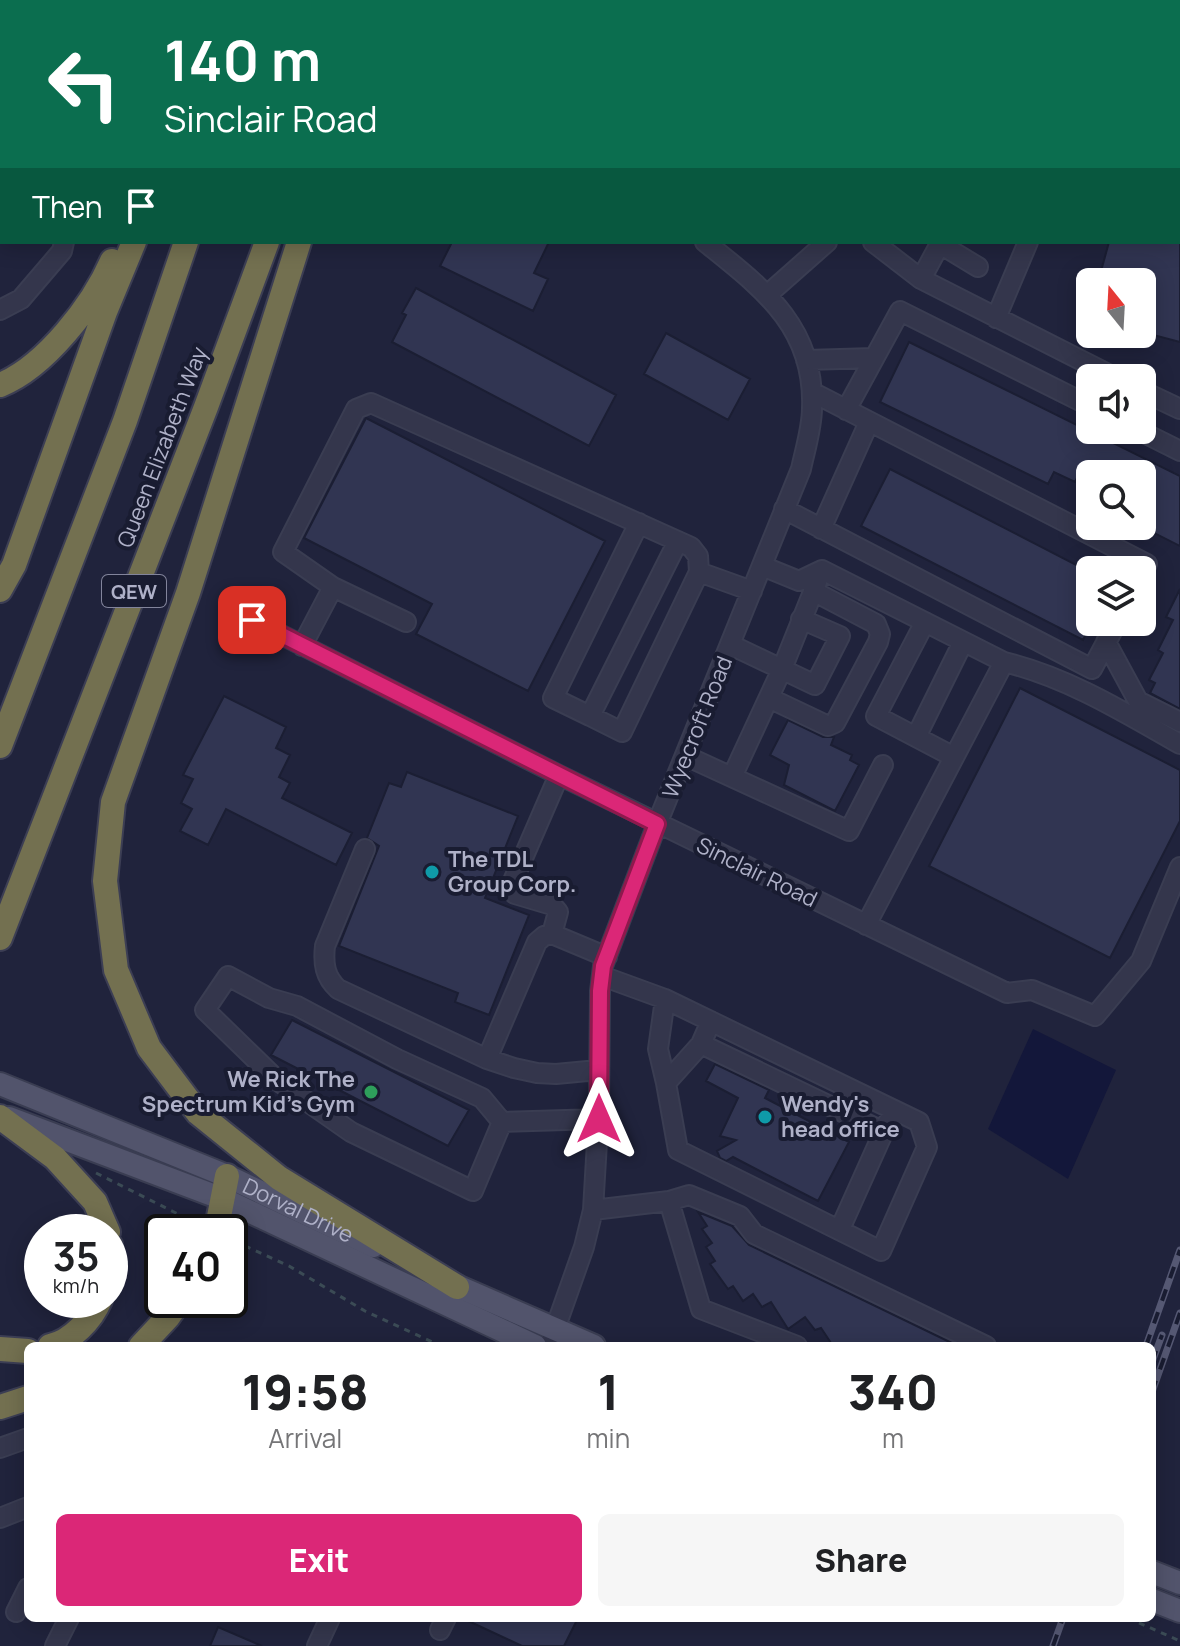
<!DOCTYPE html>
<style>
body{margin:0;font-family:Manrope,sans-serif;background:#f6f6f6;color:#202124;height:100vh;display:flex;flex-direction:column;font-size:30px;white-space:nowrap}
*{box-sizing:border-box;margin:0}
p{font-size:26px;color:#757577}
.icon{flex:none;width:44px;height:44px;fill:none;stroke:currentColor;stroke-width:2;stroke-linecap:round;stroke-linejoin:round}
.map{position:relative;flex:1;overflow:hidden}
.panel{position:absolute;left:24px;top:1342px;width:1132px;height:280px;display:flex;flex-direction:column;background:#fff;border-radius:12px;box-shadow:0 4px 20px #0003}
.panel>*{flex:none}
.top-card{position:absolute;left:0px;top:0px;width:1180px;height:244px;box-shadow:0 4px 20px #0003;background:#0b6e4f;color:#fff;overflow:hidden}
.needle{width:52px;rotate:342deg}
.buttons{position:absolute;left:1076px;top:268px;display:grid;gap:16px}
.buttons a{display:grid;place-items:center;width:80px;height:80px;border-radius:12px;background:#fff;box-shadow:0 4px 20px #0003;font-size:40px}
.speed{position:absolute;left:24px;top:1214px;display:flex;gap:16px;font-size:40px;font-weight:700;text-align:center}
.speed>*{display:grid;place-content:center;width:104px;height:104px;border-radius:50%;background:#fff;box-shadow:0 4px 20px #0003;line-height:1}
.speed small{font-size:20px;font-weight:400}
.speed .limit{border:4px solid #111;border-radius:12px;background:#fff;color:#111}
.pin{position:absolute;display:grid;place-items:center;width:68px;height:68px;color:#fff;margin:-34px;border-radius:16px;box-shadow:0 4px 12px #0006}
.me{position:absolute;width:88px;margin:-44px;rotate:0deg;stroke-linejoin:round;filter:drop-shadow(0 0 6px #0008)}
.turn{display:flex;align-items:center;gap:28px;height:168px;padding:0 32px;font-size:36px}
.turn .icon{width:104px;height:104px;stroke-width:2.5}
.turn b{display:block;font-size:56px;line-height:68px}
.then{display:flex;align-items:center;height:76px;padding:0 32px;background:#0003;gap:16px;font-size:30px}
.eta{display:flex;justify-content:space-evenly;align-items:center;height:136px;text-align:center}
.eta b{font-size:48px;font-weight:800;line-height:56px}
.button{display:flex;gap:16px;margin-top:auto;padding:16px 32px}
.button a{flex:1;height:92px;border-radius:12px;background:#db2777;color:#fff;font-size:32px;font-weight:800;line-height:92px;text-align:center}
.button a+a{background:#f6f6f6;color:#202124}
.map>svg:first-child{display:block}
.water{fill:#13173a}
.building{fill:#313552;stroke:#1b1e33;stroke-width:2}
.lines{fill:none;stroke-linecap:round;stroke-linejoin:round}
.minor-casing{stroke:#3a3d52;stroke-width:22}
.major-casing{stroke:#3a3d52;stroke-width:26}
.highway-casing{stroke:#3c3e54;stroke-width:28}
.path{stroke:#3b4b55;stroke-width:3;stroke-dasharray:6 6;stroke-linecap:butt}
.minor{stroke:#34364c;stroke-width:18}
.major{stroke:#52546c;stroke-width:22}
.highway{stroke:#737050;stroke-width:24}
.rail-casing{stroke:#555873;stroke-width:7}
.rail{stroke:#191c31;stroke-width:4;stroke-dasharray:12;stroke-linecap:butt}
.route-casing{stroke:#8e194d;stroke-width:20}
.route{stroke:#db2777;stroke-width:14}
.culture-dot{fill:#0f9aa8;stroke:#191c31;stroke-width:3}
.leisure-dot{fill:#2e9e5b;stroke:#191c31;stroke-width:3}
.labels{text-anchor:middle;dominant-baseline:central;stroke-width:8;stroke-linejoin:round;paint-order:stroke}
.shield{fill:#191c31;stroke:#82849b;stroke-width:2}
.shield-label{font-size:20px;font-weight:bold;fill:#afb1c8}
.street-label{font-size:22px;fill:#afb1c8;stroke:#191c31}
.poi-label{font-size:22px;font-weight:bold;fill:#afb1c8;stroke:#191c31;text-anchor:start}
</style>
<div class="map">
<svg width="1180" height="1646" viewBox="0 0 1180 1646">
<rect width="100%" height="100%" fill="#20233c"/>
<path class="water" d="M1033 1029 1116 1070 1068 1179 988 1129Z"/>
<path class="building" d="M452 242H549L534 273 548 279 533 311 440 266Z
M1109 242H1180V342L1142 332V282H1098Z
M416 288 616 395 589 446 392 342 406 315 402 313Z
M666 333 750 379 728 420 644 374Z
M909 342 1180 476V546L1142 527V474H1079L1075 482 1054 472 1048 484 880 402Z
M366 418 605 541 528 691 416 634 432 604 304 538Z
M890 469 1090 572V626L1083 640 861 526Z
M1180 589V709L1150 693 1155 683 1149 680 1163 653 1158 650 1173 620 1166 617Z
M1020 688 1180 770V821L1110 958 929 866Z
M224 696 286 727 276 748 290 755 279 777 290 783 282 798 352 833 336 865 226 809 208 845 180 831 192 809 181 803 193 779 183 775Z
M788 720 823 737H834L831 745 852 755 850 760 859 765 835 811 784 785 789 765 770 755Z
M407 772 518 816 485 898 529 915 489 1015 455 1002 458 993 339 946 379 846 367 838 389 783 401 787Z
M292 1020 469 1110 448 1146 271 1055Z
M715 1064 769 1090 765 1098 849 1142 818 1201 733 1157 726 1161 720 1158 717 1151 736 1140 720 1136 738 1098 706 1081Z
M698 1212 732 1226 749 1245 958 1346H833L821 1328 815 1330 805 1317 788 1329 771 1302 762 1307 753 1294 743 1301 733 1286 728 1289 710 1264 715 1261 706 1247 712 1243 702 1229 707 1226Z
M462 1618H578L564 1646H522Z
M218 1627 262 1646H210Z"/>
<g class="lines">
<g class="minor-casing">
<path id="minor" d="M864 0 865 2
M948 0 951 2
M155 2 156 0
M493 2 494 0
M570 2 571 0
M627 2 628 0
M980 2 981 0
M873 242 921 279 1116 378
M940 244 978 267
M921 279 941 242
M767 295 827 242
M0 310 21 299 62 251 64 242
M996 318 1028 242
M806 360 874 358
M1142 391 1180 409
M812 392 1147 564 1142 574
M846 410 900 311 1090 406
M1138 430 1180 451
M784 509 1092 669 1117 622
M639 523 553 698 590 716 678 541
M821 529 869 422
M762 566 799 581 822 570 1004 662 866 925
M333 587 406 622
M252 620 559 775 1007 993 1032 990 1095 1016 1141 961 1180 867
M925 622 876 716 954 757
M1106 642 1138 701 1180 722
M731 645 815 685 840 636 801 619
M302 646 333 587 283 552 356 409 371 403 691 547 698 556 699 572 752 591
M1004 662C1067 677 1124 712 1180 744
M769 698 828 726 835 723 878 642 880 634 876 624 813 591
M590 716 622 732 699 572
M916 737 963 642
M686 756 849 831 883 765
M732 777 782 669 817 582
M365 849 325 946C323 964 325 977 338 989L487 1059 514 1068 537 1073 556 1074 598 1070
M552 934 558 912 552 905 515 894 513 881 559 775
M602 976 665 999 919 1122 927 1147 881 1251 678 1150 666 1083 701 1044 711 1021
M665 999 658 1049 666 1083
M701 1044 884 1132
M487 1059 537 942 544 936 552 934 607 957
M502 1122 482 1098 397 1059 297 1006 269 998 228 976 205 1010 278 1081 351 1132 473 1191 502 1122 599 1119
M669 1201 701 1309 797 1346
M593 1210 669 1201 689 1195 740 1216 754 1234 986 1346
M840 1229 888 1122
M549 1346 584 1247 593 1210 599 1108 600 991 603 966 657 824 801 469C805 450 812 428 812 408 815 326 762 288 705 242
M0 1448 28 1438
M0 1518 28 1507
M16 1612 28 1588
M440 1630 446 1618
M55 1646 69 1618
M317 1646 330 1618"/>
</g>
<g class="major-casing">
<g id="major">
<path id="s1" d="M0 1084 227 1176 373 1246"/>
<path d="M9 1118 223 1199 535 1346"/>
<path d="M443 1280 594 1346"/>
<path d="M1152 1572 1180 1583"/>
<path d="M1152 1600 1180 1611"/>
</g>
</g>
<g class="highway-casing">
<path id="highway" d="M227 2 228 0
M269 2 270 0
M355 2 356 0
M376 2 377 0
M299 242 188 593 113 802 105 881 116 970 149 1048 198 1113 279 1178 457 1287
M0 385C45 367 93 305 112 261
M0 590 14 565 105 312 134 242
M0 746 125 421 186 242
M0 938 206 407 267 242
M0 1117 55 1158 95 1202 108 1232
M216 1232 227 1176
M110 1245V1276
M50 1346C71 1342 92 1319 100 1300
M141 1346 168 1317 180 1300
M0 1349 28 1351
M0 1407 28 1398"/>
</g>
<path class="path" d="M96 1173 200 1225
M234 1241 289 1266 365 1311 441 1346
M1128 1618 1180 1641"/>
<use href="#minor" class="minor"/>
<use href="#major" class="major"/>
<use href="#highway" class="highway"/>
<g class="rail-casing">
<path id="rail" d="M1146 1346 1180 1250
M1152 1362 1162 1335
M1152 1392 1180 1313
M1053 1646 1063 1618"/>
</g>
<use href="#rail" class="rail"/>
</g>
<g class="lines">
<g class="route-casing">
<path id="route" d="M252 620 657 824 603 966 600 991 599 1119"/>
</g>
<use href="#route" class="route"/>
</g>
<g class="culture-dot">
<circle cx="432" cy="872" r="8"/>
<circle cx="765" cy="1117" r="8"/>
</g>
<circle class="leisure-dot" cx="371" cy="1092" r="8"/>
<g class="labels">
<rect class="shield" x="102" y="575" width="64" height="32" rx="6"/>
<g class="shield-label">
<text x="134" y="591">QEW</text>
</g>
<g class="street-label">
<text transform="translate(162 447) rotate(-69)">Queen Elizabeth Way</text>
<text transform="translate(697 727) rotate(-68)">Wyecroft Road</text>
<text transform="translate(757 872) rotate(26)">Sinclair Road</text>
<text stroke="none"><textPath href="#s1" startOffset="324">Dorval Drive</textPath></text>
</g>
<g class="poi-label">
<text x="448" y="859">The TDL<tspan x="448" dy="25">Group Corp.</tspan></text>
<text x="355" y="1079" text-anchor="end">We Rick The<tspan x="355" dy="25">Spectrum Kid's Gym</tspan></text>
<text x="781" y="1104">Wendy's<tspan x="781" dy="25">head office</tspan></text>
</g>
</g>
</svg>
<div class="buttons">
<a><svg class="needle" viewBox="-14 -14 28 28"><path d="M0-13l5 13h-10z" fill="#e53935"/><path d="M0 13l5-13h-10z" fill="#757577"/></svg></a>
<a><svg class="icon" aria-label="sound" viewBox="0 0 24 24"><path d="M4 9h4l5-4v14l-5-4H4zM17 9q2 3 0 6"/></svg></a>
<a><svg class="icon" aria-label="search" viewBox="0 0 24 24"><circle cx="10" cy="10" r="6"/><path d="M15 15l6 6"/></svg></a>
<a><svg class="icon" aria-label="layers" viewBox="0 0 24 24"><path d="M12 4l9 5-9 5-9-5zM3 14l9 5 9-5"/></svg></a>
</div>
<div class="speed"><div>35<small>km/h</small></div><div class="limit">40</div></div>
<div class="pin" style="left:252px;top:620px;background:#d93025"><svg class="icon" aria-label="arrive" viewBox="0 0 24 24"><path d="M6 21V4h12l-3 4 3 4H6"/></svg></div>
<svg class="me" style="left:599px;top:1119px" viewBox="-20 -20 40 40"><path d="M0-17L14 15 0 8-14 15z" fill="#db2777" stroke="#fff" stroke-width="4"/></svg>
<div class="top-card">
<div class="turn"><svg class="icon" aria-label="left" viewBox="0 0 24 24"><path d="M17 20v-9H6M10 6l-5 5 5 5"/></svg><div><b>140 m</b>Sinclair Road</div></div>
<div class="then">Then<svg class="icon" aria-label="arrive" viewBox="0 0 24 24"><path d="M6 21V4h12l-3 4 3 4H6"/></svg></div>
</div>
<section class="panel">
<div class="eta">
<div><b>19:58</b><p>Arrival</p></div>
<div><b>1</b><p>min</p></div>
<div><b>340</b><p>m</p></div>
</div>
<div class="button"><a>Exit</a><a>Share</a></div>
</section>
</div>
